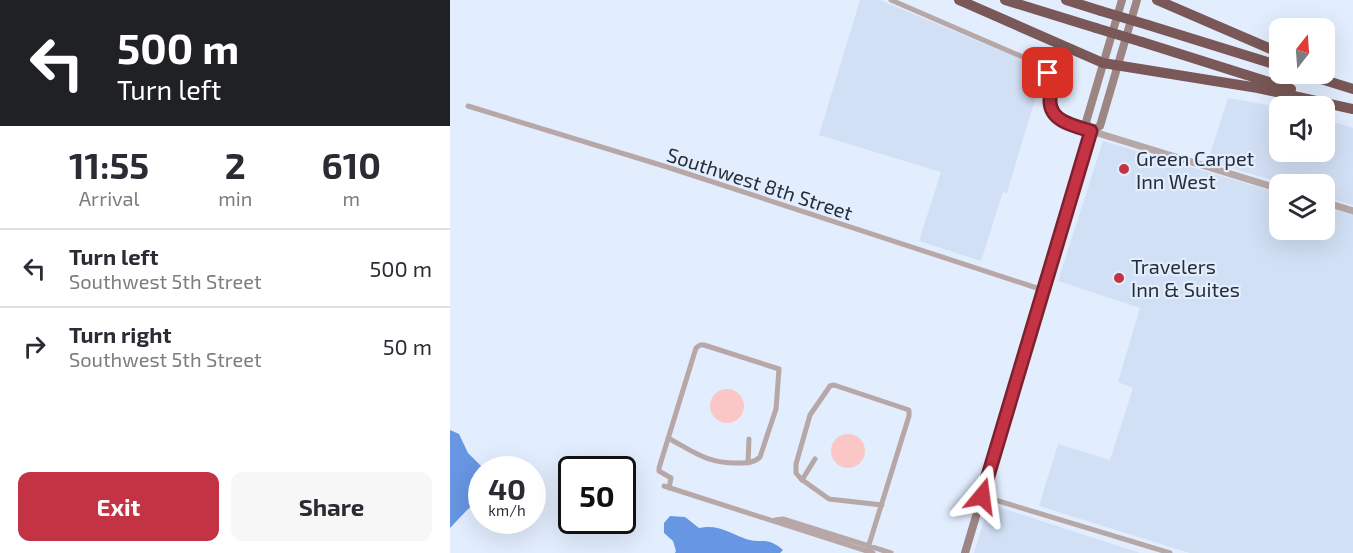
<!DOCTYPE html>
<style>
body{margin:0;font-family:"Exo 2",sans-serif;background:#f7f7f7;color:#2b2b33;height:100vh;display:flex;flex-direction:column;font-size:22px;white-space:nowrap}
*{box-sizing:border-box;margin:0}
p{font-size:20px;color:#7c7c81}
.icon{flex:none;width:33px;height:33px;fill:none;stroke:currentColor;stroke-width:2;stroke-linecap:round;stroke-linejoin:round}
.map{position:relative;flex:1;overflow:hidden}
.details{display:flex;flex-direction:column;background:#fff;width:450px}
.details>*{flex:none}
.guide{background:#202124;color:#fff;overflow:hidden}
.needle{width:39px;rotate:17deg}
.buttons{position:absolute;left:819px;top:18px;display:grid;gap:12px}
.buttons a{display:grid;place-items:center;width:66px;height:66px;border-radius:12px;background:#fff;box-shadow:0 6px 24px #0002;font-size:30px}
.speed{position:absolute;left:18px;top:456px;display:flex;gap:12px;font-size:30px;font-weight:700;text-align:center}
.speed>*{display:grid;place-content:center;width:78px;height:78px;border-radius:50%;background:#fff;box-shadow:0 6px 24px #0002;line-height:1}
.speed small{font-size:15px;font-weight:400}
.speed .limit{border:3px solid #111;border-radius:9px;background:#fff;color:#111}
.pin{position:absolute;display:grid;place-items:center;width:51px;height:51px;color:#fff;margin:-26px;border-radius:12px;box-shadow:0 3px 9px #0006}
.me{position:absolute;width:66px;margin:-33px;rotate:16deg;stroke-linejoin:round;filter:drop-shadow(0 0 4px #0008)}
.turn{display:flex;align-items:center;gap:21px;height:126px;padding:0 18px;font-size:27px}
.turn .icon{width:78px;height:78px;stroke-width:2.5}
.turn b{display:block;font-size:42px;line-height:51px}
.eta{display:flex;justify-content:space-evenly;align-items:center;height:102px;text-align:center}
.eta b{font-size:36px;font-weight:700;line-height:42px}
.primary-button{display:flex;gap:12px;margin-top:auto;padding:12px 18px}
.primary-button a{flex:1;height:69px;border-radius:12px;background:#c33343;color:#fff;font-size:24px;font-weight:700;line-height:69px;text-align:center}
.primary-button a+a{background:#f7f7f7;color:#2b2b33}
ul{padding:0;list-style:none}
li{display:flex;align-items:center;gap:18px;height:78px;padding:0 18px;border-top:2px solid #e1e1e2}
li div{flex:1}
li b{display:block;font-size:22px}
li em{font-style:normal}
main{display:flex;flex:1;min-height:0}
.map>svg:first-child{display:block}
.built{fill:#d2e0f5}
.green{fill:#fac7c6}
.water{fill:#6796e2}
.lines{fill:none;stroke-linecap:round;stroke-linejoin:round}
.minor{stroke:#b7a7a6;stroke-width:5}
.tertiary{stroke:#b7a7a6;stroke-width:7}
.secondary{stroke:#9d8584;stroke-width:8}
.motorway{stroke:#795857;stroke-width:10}
.motorway-bridge{stroke:#795857;stroke-width:10}
.route-casing{stroke:#7f212c;stroke-width:15}
.route{stroke:#c33343;stroke-width:10}
.poi-dot{fill:#c33343;stroke:#e2edfe;stroke-width:2}
.labels{text-anchor:middle;dominant-baseline:central;stroke-width:4.5;stroke-linejoin:round;paint-order:stroke}
.poi-label{font-size:20px;fill:#262d38;stroke:#e2edfe;text-anchor:start}
.street-label{font-size:20px;fill:#262d38;stroke:#e2edfe}
</style>
<main>
<section class="details">
<div class="guide">
<div class="turn"><svg class="icon" aria-label="left" viewBox="0 0 24 24"><path d="M17 20v-9H6M10 6l-5 5 5 5"/></svg><div><b>500 m</b>Turn left</div></div>
</div>
<div class="eta">
<div><b>11:55</b><p>Arrival</p></div>
<div><b>2</b><p>min</p></div>
<div><b>610</b><p>m</p></div>
</div>
<ul>
<li><svg class="icon" aria-label="left" viewBox="0 0 24 24"><path d="M17 20v-9H6M10 6l-5 5 5 5"/></svg><div><b>Turn left</b><p>Southwest 5th Street</p></div><em>500 m</em></li>
<li><svg class="icon" aria-label="right" viewBox="0 0 24 24"><path d="M7 20v-9h11M14 6l5 5-5 5"/></svg><div><b>Turn right</b><p>Southwest 5th Street</p></div><em>50 m</em></li>
</ul>
<div class="primary-button"><a>Exit</a><a>Share</a></div>
</section>
<div class="map">
<svg width="903" height="553" viewBox="0 0 903 553">
<rect width="100%" height="100%" fill="#e2edfe"/>
<path class="built" d="M410 0H430L575 61 593 72 557 193 553 192 531 261 469 241 491 172 369 135Z
M778 98 829 107 830 152H874L875 119 903 128V205L875 197 874 184H835L758 161Z
M653 141 829 193 830 230H874L875 206 903 215V553H740L589 506 608 444 660 460 683 388 668 382 690 308 608 281Z
M539 504 690 553H524Z"/>
<path class="green" d="M260 406a17 17 0 1 1 34 0a17 17 0 1 1-34 0Z
M381 451a17 17 0 1 1 34 0a17 17 0 1 1-34 0Z"/>
<path class="water" d="M0 430 9 434 18 453 34 469 32 470 31 499 17 510 0 528Z
M220 516 235 517 249 528C269 524 279 533 296 539 311 544 317 536 333 550L330 553H225L226 551 223 541 214 533V523Z"/>
<g class="lines">
<path class="minor" d="M441 0 589 64C611 79 590 107 613 122 621 127 632 128 641 131
M18 106 217 167 593 290
M218 438C244 452 258 464 289 463 297 463 304 463 310 457L326 409 329 369 254 345H250L246 348 209 468V471L221 478 219 488
M298 463 299 439
M352 480 365 459
M214 486 423 553
M532 496 720 553
M325 520 333 519 441 553
M417 551 459 416V410L384 385 380 386 360 415 346 464V473L351 479 379 499 432 505"/>
<path class="tertiary" d="M641 131 830 189
M874 202 903 211"/>
<path class="secondary" d="M641 131 650 126 687 0
M515 553 641 131 636 122 672 0"/>
<path class="motorway" d="M509 0 653 63 808 88 903 109
M555 0 646 28
M616 0 651 11
M707 0 830 53
M698 25 830 66
M692 42 841 89
M855 74 903 89"/>
<path class="motorway-bridge" d="M651 11 698 25
M646 28 692 42"/>
</g>
<g class="lines">
<g class="route-casing">
<path id="route" d="M532 496 641 131C625 126 601 122 600 102 600 91 602 83 598 73"/>
</g>
<use href="#route" class="route"/>
</g>
<g class="poi-dot">
<circle cx="674" cy="169" r="6"/>
<circle cx="669" cy="278" r="6"/>
</g>
<g class="labels">
<g class="poi-label">
<text x="686" y="158">Green Carpet<tspan x="686" dy="23">Inn West</tspan></text>
<text x="681" y="266">Travelers<tspan x="681" dy="23">Inn &amp; Suites</tspan></text>
</g>
<g class="street-label">
<text transform="translate(310 183) rotate(18)">Southwest 8th Street</text>
</g>
</g>
</svg>
<div class="buttons">
<a><svg class="needle" viewBox="-14 -14 28 28"><path d="M0-13l5 13h-10z" fill="#e53935"/><path d="M0 13l5-13h-10z" fill="#7c7c81"/></svg></a>
<a><svg class="icon" aria-label="sound" viewBox="0 0 24 24"><path d="M4 9h4l5-4v14l-5-4H4zM17 9q2 3 0 6"/></svg></a>
<a><svg class="icon" aria-label="layers" viewBox="0 0 24 24"><path d="M12 4l9 5-9 5-9-5zM3 14l9 5 9-5"/></svg></a>
</div>
<div class="speed"><div>40<small>km/h</small></div><div class="limit">50</div></div>
<div class="pin" style="left:598px;top:73px;background:#d93025"><svg class="icon" aria-label="arrive" viewBox="0 0 24 24"><path d="M6 21V4h12l-3 4 3 4H6"/></svg></div>
<svg class="me" style="left:532px;top:496px" viewBox="-20 -20 40 40"><path d="M0-17L14 15 0 8-14 15z" fill="#c33343" stroke="#fff" stroke-width="4"/></svg>
</div>
</main>
